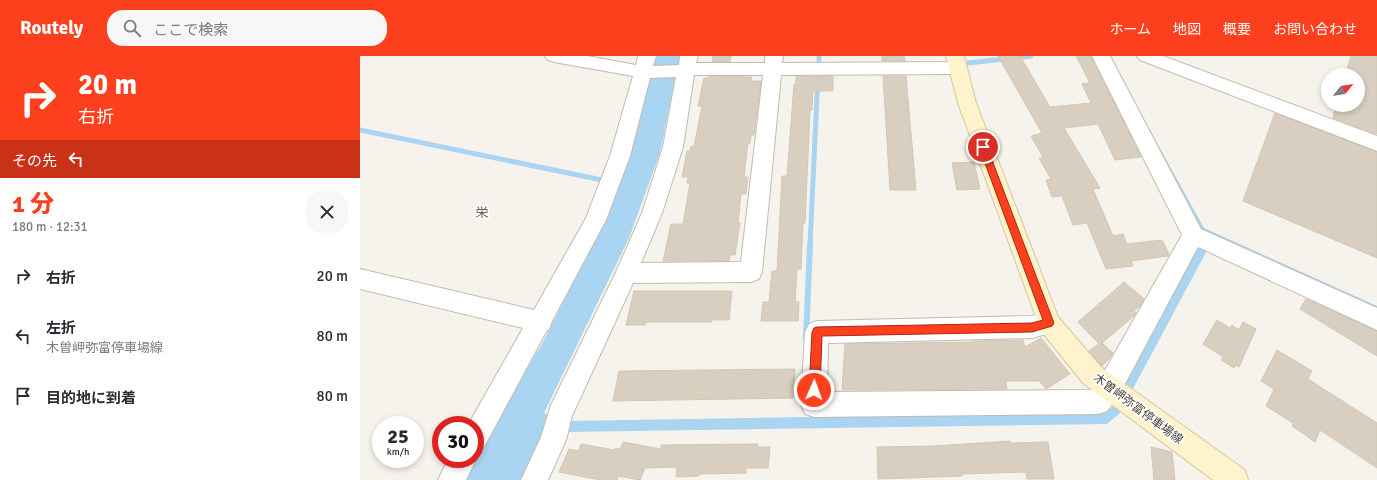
<!DOCTYPE html>
<html lang="ja">
<meta charset="utf-8">
<style>
body{margin:0;font-family:Signika,"Noto Sans JP",sans-serif;background:#f7f7f7;color:#2b2b33;height:100vh;display:flex;flex-direction:column;font-size:15px;white-space:nowrap}
*{box-sizing:border-box;margin:0}
p{font-size:13px;color:#7c7c81}
.icon{flex:none;width:22px;height:22px;fill:none;stroke:currentColor;stroke-width:2;stroke-linecap:round;stroke-linejoin:round}
.map{position:relative;flex:1;overflow:hidden}
.sheet{display:flex;flex-direction:column;background:#fff;width:360px}
.sheet>*{flex:none}
.banner{background:#fc3f1d;color:#fff;overflow:hidden}
.needle{width:26px;rotate:60deg}
.tools{position:absolute;left:961px;top:12px;display:grid;gap:8px}
.tools a{display:grid;place-items:center;width:44px;height:44px;border-radius:50%;background:#fff;box-shadow:0 2px 6px #0003;font-size:20px}
.speed{position:absolute;left:12px;top:360px;display:flex;gap:8px;font-size:20px;font-weight:700;text-align:center}
.speed>*{display:grid;place-content:center;width:52px;height:52px;border-radius:50%;background:#fff;box-shadow:0 2px 6px #0003;line-height:1}
.speed small{font-size:10px;font-weight:400}
.speed .limit{border:6px solid #d22;background:#fff;color:#111}
.pin{position:absolute;display:grid;place-items:center;width:34px;height:34px;color:#fff;margin:-17px;border:2px solid #fff;border-radius:50%;box-shadow:0 1px 4px #0007}
.me{position:absolute;width:44px;margin:-22px;rotate:2deg;stroke-linejoin:round;filter:drop-shadow(0 0 3px #0008)}
.turn{display:flex;align-items:center;gap:14px;height:84px;padding:0 12px;font-size:18px}
.turn .icon{width:52px;height:52px;stroke-width:2.5}
.turn b{display:block;font-size:28px;line-height:34px}
.then{display:flex;align-items:center;height:38px;padding:0 12px;background:#0003;gap:8px;font-size:15px}
.round{display:grid;place-items:center;flex:none;width:42px;height:42px;border-radius:16px;background:#f7f7f7}
.summary{display:flex;align-items:center;justify-content:space-between;height:68px;padding:0 12px}
h1{font-size:24px;font-weight:800;line-height:30px;color:#fc3f1d}
ul{padding:0;list-style:none}
li{display:flex;align-items:center;gap:12px;height:60px;padding:0 12px}
li div{flex:1}
li b{display:block;font-size:15px}
li em{font-style:normal}
header{display:flex;align-items:center;gap:24px;box-sizing:border-box;height:56px;padding:0 20px;background:#fc3f1d;color:#fff}
header strong{font-size:19px}
nav{display:flex;gap:22px;margin-inline-start:auto;font-size:14px}
.search{width:280px;height:36px;background:#f7f7f7;display:flex;align-items:center;gap:10px;box-sizing:border-box;padding:0 14px;border-radius:16px;color:#7c7c81;font-size:15px}
main{display:flex;flex:1;min-height:0}
.map>svg:first-child{display:block}
.water{fill:#a9d4f2}
.lines{fill:none;stroke-linecap:round;stroke-linejoin:round}
.stream-far1{stroke:#a9d4f2;stroke-width:5}
.stream{stroke:#a9d4f2;stroke-width:6}
.building{fill:#d8cfc1;stroke:#d3c7b4}
.street-casing{stroke:#c2bbae;stroke-width:2}
.secondary-casing{stroke:#d6c79b;stroke-width:2}
.street{fill:#fff;fill-rule:evenodd}
.secondary{fill:#fff3cd;fill-rule:evenodd}
.route{fill:#fc3f1d;stroke:#a42913}
.labels{text-anchor:middle;dominant-baseline:central;stroke-width:3.5;stroke-linejoin:round;paint-order:stroke}
.street-label{font-size:12px;fill:#4b4439;stroke:#fff}
.neighbourhood-label{font-size:13px;fill:#6e6250;stroke:#fff}
</style>
<header>
<strong>Routely</strong>
<div class="search"><svg class="icon" aria-label="search" viewBox="0 0 24 24"><circle cx="10" cy="10" r="6"/><path d="M15 15l6 6"/></svg>ここで検索</div>
<nav><a>ホーム</a><a>地図</a><a>概要</a><a>お問い合わせ</a></nav>
</header>
<main>
<section class="sheet">
<div class="banner">
<div class="turn"><svg class="icon" aria-label="right" viewBox="0 0 24 24"><path d="M7 20v-9h11M14 6l5 5-5 5"/></svg><div><b>20 m</b>右折</div></div>
<div class="then">その先<svg class="icon" aria-label="left" viewBox="0 0 24 24"><path d="M17 20v-9H6M10 6l-5 5 5 5"/></svg></div>
</div>
<div class="summary"><div><h1>1 分</h1><p>180 m · 12:31</p></div><a class="round"><svg class="icon" aria-label="close" viewBox="0 0 24 24"><path d="M6 6l12 12M18 6L6 18"/></svg></a></div>
<ul>
<li><svg class="icon" aria-label="right" viewBox="0 0 24 24"><path d="M7 20v-9h11M14 6l5 5-5 5"/></svg><div><b>右折</b></div><em>20 m</em></li>
<li><svg class="icon" aria-label="left" viewBox="0 0 24 24"><path d="M17 20v-9H6M10 6l-5 5 5 5"/></svg><div><b>左折</b><p>木曽岬弥富停車場線</p></div><em>80 m</em></li>
<li><svg class="icon" aria-label="arrive" viewBox="0 0 24 24"><path d="M6 21V4h12l-3 4 3 4H6"/></svg><div><b>目的地に到着</b></div><em>80 m</em></li>
</ul>
</section>
<div class="map">
<svg width="1017" height="424" viewBox="0 0 1017 424">
<rect width="100%" height="100%" fill="#f6f3ec"/>
<path class="water" d="M295 0H320L300 97 269 182 184 357 208 365 743 356 752 352 841 180 749 0 844 172 1017 250V255L852 185 760 357 747 368 207 376 164 424H103L126 380 183 286 244 166 270 100Z"/>
<g class="lines">
<path class="stream-far1" d="M459 0V6
M608 7 671 0
M0 74 242 124
M450 189 458 18"/>
<path class="stream" d="M446 282 450 188"/>
</g>
<path class="building" d="M353 0H371L370 6H352Z
M522 0H544L545 5H522Z
M638 0H660L690 51 731 47 722 28 730 27 716 0H731L781 101 755 104 738 68 704 72 740 132 733 133 753 180 763 178 767 188 802 184 809 198 808 200 771 205 773 210 746 213 727 167 713 169 702 140 692 141 686 124 691 123 679 102 683 101 671 80 682 77Z
M991 0H1017V78L973 62 976 49H998V19H985Z
M349 20 392 21 391 25H401L394 79H391L390 87H388L384 121H388L386 138H381L378 167H380L375 199H370L369 205H303L311 168H323L330 127H327L328 121H322L327 95H330L331 90H334L342 50H338L344 22H349Z
M436 20H473V35H453L452 54H450L445 167H443L441 213H437L435 246H439L438 265H401L403 246H409L412 215H417L422 120H427L434 28H436Z
M523 20H546L556 134H530Z
M915 57 1017 96V202L883 145Z
M614 106 620 133 597 134 592 107Z
M764 226 784 243 780 250 774 255 776 257 774 260 742 287 753 297 749 303 742 310 729 295 739 288 718 266Z
M274 235H372L369 264H351V266H286L285 269H266Z
M946 243 1017 275V300L940 253Z
M857 264 870 272 872 269 879 274 883 266 896 273 879 311 876 309 874 312 861 304 863 301 843 288Z
M681 282 710 318 686 333 679 325H646L647 333 482 334 485 288 614 286V285L663 284 665 291Z
M917 294 952 315 948 323 1017 367V412L960 374 955 386 932 370 933 367 906 350 914 333 901 325Z
M435 313 433 342 253 345 259 315Z
M650 385V387L688 386 694 423H667L666 416 602 418V420L518 423 517 391 573 390Z
M263 386 301 393V389L398 388V391H410L408 412H386V417L339 418V420L316 421 317 411 285 412 280 424 258 420 257 424H240L199 416 209 393 218 395 221 388 254 394 255 392 260 393Z
M791 391 812 396 815 424H794Z"/>
<g class="lines">
<g class="street-casing">
<path id="street" d="M185 0H227L276 9 278 0H296L293 10 319 9 320 0H338L336 7H405V0H423L422 7 597 6 603 8 606 12 603 16 597 18 421 19 402 216 399 223 391 226 273 227 212 360 206 384 188 424H161L181 381 191 349 256 216 282 157 303 91 316 21 290 22 270 100 246 164 192 265 189 274H187L124 391 115 395V369H108L163 272 0 233V213L174 254 226 162 250 100 273 20 194 6 188 4ZM334 19H403L381 206 281 207 302 157 323 91Z
M732 0H750L841 173 1017 252V274L838 191 758 341 747 355 738 358 454 361 445 358 441 349 445 276 449 268 457 265 672 260 689 256 697 259 701 267 697 275 672 282 468 287 467 336 732 334 740 323 822 179Z
M777 0H803L1017 80V95L780 4Z
M115 400 116 403 106 424H78L88 403H115Z"/>
</g>
<g class="secondary-casing">
<path id="secondary" d="M586 0H604L616 47 698 261 741 311 885 414 888 424H853L723 327 681 275 598 47Z"/>
</g>
<use href="#street" class="street"/>
<use href="#secondary" class="secondary"/>
</g>
<path class="route" d="M623 88 627 91 694 267 692 270 672 276 462 280 460 334 458 338 454 340 451 338 449 334 452 276 454 272 457 271 672 267 683 264 619 91Z"/>
<g class="labels">
<g class="street-label">
<text transform="translate(778 353) rotate(37)">木曽岬弥富停車場線</text>
</g>
<g class="neighbourhood-label">
<text x="122" y="157">栄</text>
</g>
</g>
</svg>
<div class="tools">
<a><svg class="needle" viewBox="-14 -14 28 28"><path d="M0-13l5 13h-10z" fill="#e53935"/><path d="M0 13l5-13h-10z" fill="#7c7c81"/></svg></a>
</div>
<div class="speed"><div>25<small>km/h</small></div><div class="limit">30</div></div>
<div class="pin" style="left:623px;top:91px;background:#d93025"><svg class="icon" aria-label="arrive" viewBox="0 0 24 24"><path d="M6 21V4h12l-3 4 3 4H6"/></svg></div>
<svg class="me" style="left:454px;top:334px" viewBox="-20 -20 40 40"><circle r="17" fill="#fc3f1d" stroke="#fff" stroke-width="3"/><path d="M0-11L8 9 0 5-8 9z" fill="#fff"/></svg>
</div>
</main>
